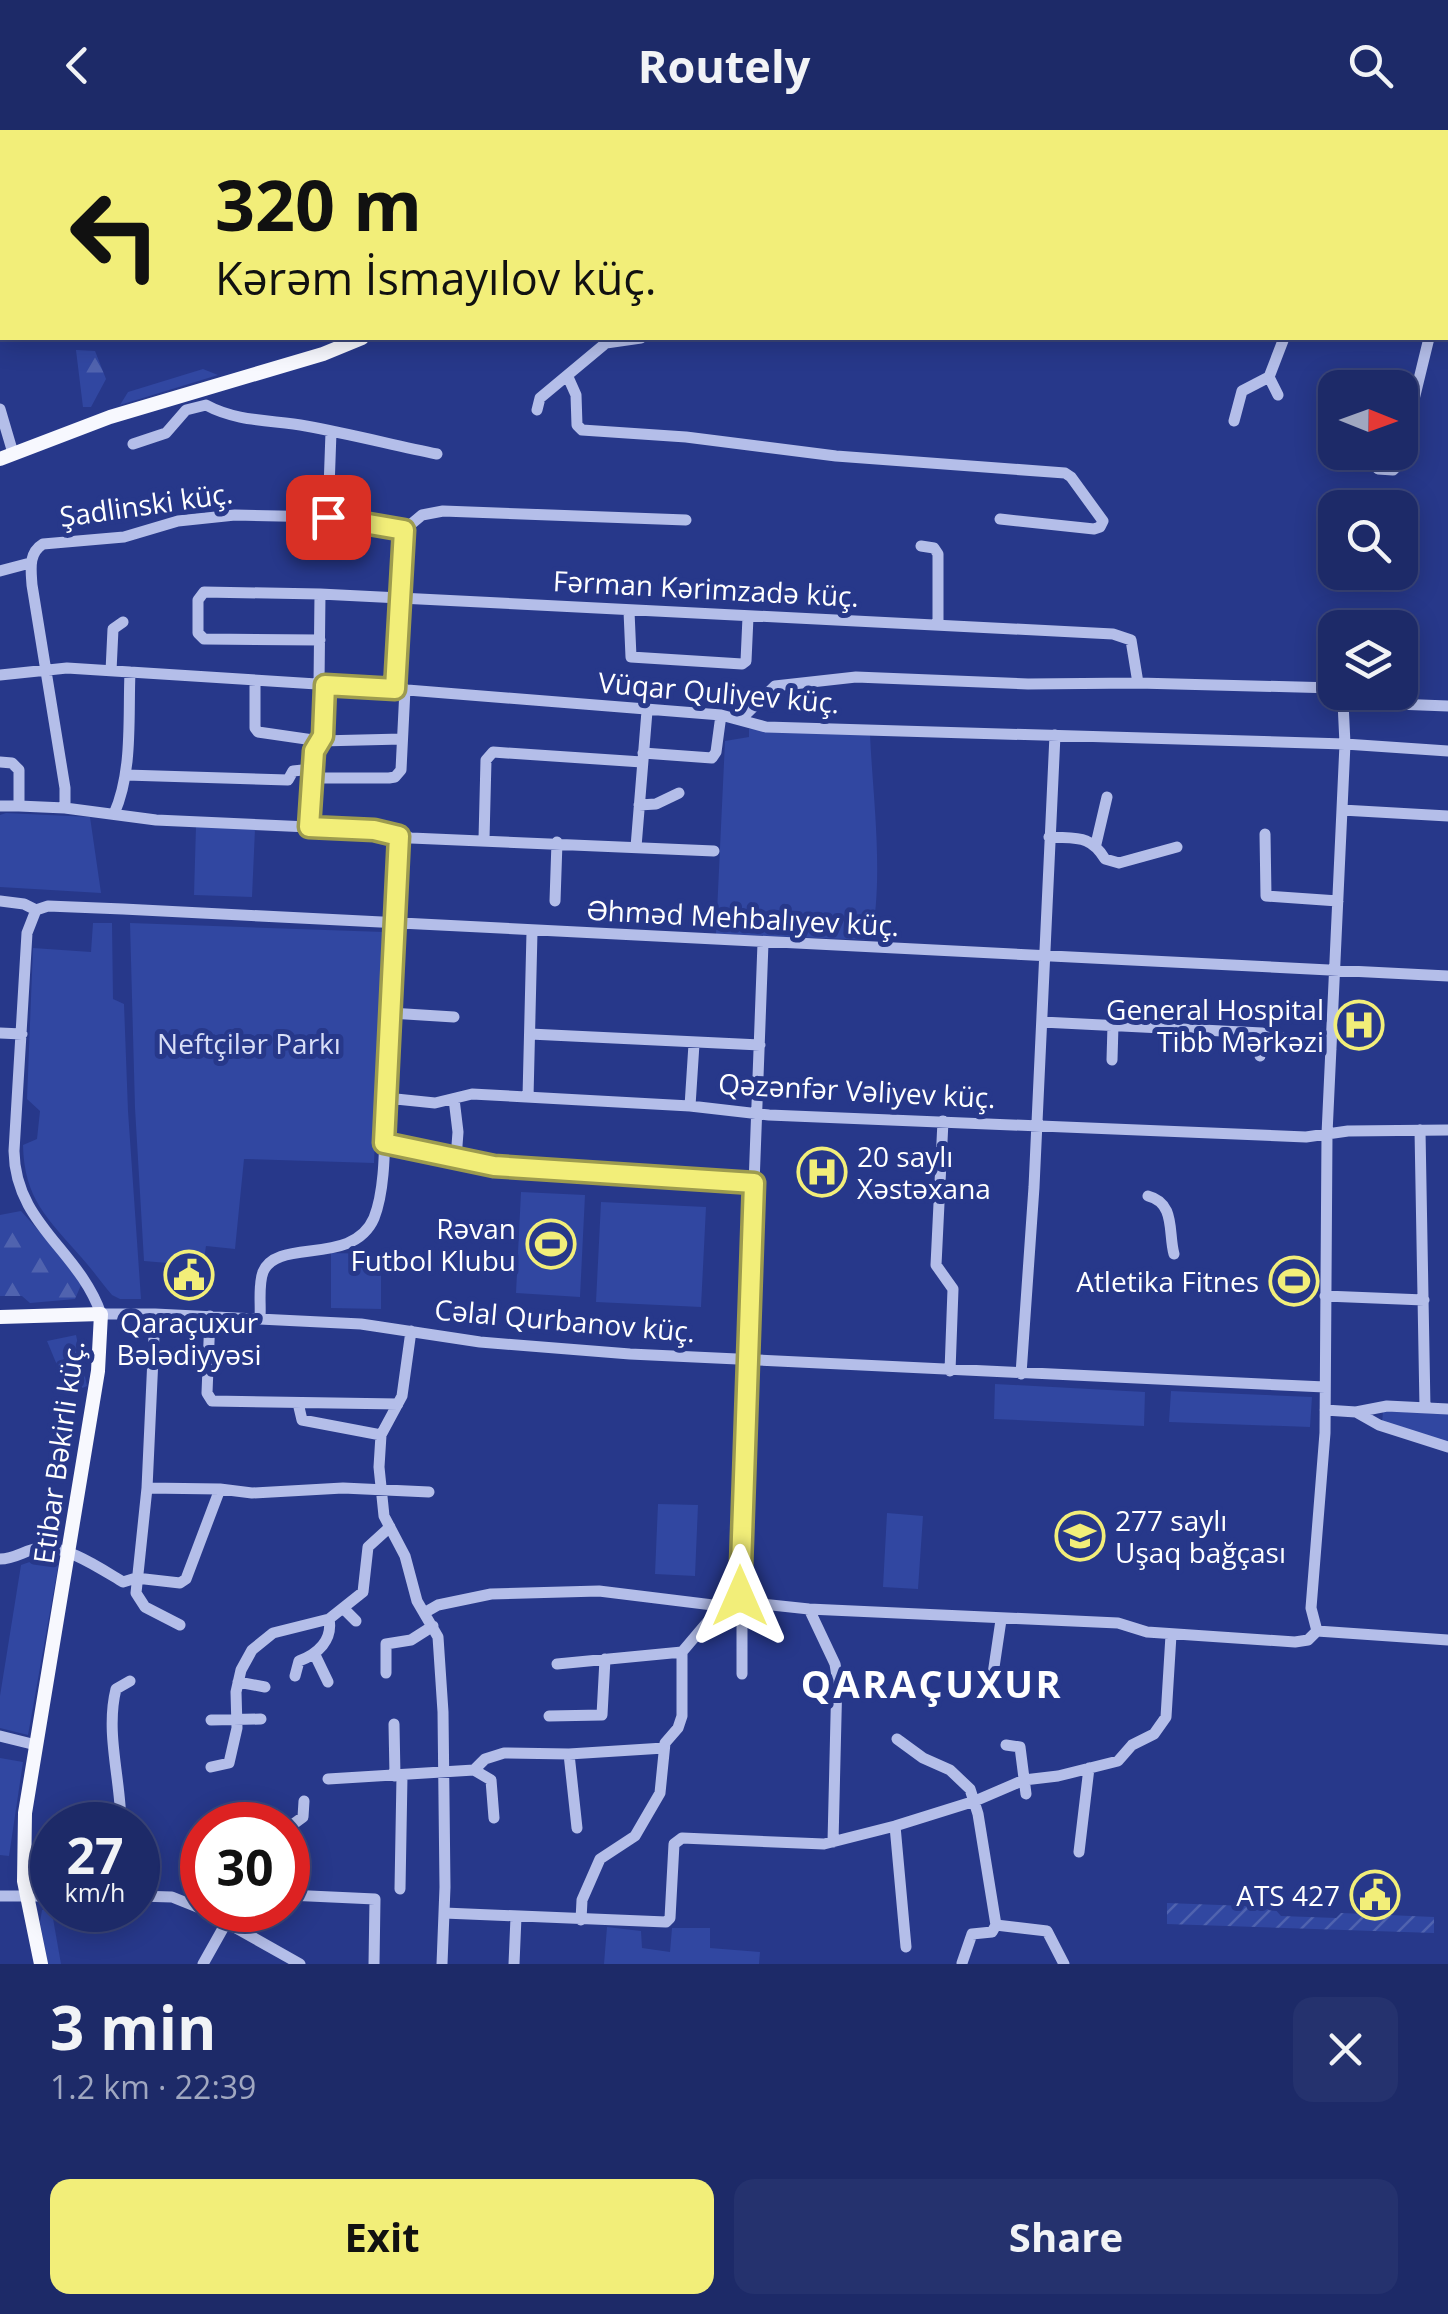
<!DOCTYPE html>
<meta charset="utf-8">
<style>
body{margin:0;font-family:"Open Sans",sans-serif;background:#25326e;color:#f1f3f6;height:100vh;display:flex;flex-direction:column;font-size:38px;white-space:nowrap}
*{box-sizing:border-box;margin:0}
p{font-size:32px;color:#a0a7c0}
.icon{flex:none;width:55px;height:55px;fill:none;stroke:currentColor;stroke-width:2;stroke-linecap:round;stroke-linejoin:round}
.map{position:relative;height:1834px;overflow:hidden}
.side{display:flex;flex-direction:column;background:#1d2a68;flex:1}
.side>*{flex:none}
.hud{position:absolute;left:0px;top:0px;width:1450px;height:210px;box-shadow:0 5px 25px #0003,0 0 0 2px #3b467c;background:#f2ee79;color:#111;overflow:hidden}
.needle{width:65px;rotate:91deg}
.tools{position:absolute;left:1318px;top:240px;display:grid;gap:20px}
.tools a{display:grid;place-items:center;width:100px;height:100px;border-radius:20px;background:#1d2a68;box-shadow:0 5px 25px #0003,0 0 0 2px #3b467c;font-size:50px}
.speed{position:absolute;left:30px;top:1672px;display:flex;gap:20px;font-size:50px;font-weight:700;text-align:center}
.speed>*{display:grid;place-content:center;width:130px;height:130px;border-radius:50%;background:#1d2a68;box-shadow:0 5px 25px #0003,0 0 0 2px #3b467c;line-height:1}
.speed small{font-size:25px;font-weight:400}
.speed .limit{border:15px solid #d22;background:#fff;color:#111}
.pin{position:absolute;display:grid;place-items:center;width:85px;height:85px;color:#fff;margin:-42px;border-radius:20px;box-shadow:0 5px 15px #0006}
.me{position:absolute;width:110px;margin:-55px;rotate:0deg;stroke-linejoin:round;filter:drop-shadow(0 0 8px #0008)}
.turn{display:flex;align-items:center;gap:35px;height:210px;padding:0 50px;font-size:45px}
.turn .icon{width:130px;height:130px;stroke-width:2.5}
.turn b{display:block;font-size:70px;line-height:85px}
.round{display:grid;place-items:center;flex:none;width:105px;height:105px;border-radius:20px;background:#25326e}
.headline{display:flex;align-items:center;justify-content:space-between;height:170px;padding:0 50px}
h1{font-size:60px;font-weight:700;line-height:75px}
.action{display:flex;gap:20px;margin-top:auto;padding:20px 50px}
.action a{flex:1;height:115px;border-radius:20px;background:#f2ee79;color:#111;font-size:40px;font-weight:700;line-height:115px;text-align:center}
.action a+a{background:#25326e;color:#f1f3f6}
header{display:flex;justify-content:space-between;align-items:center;height:130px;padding:0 50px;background:#1d2a68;font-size:45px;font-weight:700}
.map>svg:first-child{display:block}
.green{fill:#3147a1}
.forest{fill:url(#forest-firs)}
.garden{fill:url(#garden-furrows)}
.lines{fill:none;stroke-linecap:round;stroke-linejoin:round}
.minor{stroke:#b4bee9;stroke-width:11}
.major{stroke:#f7f8fe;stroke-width:14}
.route-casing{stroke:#9d9b4f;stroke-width:25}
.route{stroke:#f2ee79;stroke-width:18}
.labels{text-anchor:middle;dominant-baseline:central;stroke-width:10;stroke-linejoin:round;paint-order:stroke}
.street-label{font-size:28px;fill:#fff;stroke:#27388a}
.poi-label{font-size:28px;fill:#fff;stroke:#27388a;text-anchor:end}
.park-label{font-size:28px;fill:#d8def7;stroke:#27388a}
.district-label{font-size:38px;font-weight:bold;letter-spacing:2.5px;fill:#fff;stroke:#27388a}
</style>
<header><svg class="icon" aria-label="back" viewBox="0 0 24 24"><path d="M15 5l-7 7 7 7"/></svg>Routely<svg class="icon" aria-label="search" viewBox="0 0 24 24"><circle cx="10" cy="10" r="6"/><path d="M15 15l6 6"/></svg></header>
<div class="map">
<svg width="1448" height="1834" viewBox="0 0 1448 1834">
<defs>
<pattern id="forest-firs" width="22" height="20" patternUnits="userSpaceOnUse" patternTransform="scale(2.5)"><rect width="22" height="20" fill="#3147a1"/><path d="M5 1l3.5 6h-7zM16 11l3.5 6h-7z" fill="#5063af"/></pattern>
<pattern id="garden-furrows" width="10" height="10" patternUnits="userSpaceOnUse" patternTransform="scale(2.5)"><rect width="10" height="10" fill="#3147a1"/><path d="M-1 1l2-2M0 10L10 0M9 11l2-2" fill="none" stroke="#5063af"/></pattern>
</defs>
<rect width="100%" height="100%" fill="#27388a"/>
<path class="green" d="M203 239 218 245 120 275 128 262Z
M749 599 870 605C873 669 884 747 871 810L716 804 725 611 749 607Z
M6 683 90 687 101 763 0 757V685Z
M196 696 255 699 252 767 194 765Z
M93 793H112L113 869 124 874 128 981 141 1169H120L112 1165C101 1152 92 1139 81 1127 48 1089 24 1069 23 1015L37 1009 40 981 27 969 33 818 91 822Z
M130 793 384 802 374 1033 244 1029 235 1119 206 1116 203 1136 144 1131 135 978Z
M521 1062 585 1065 580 1167 516 1163Z
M601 1072 706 1077 701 1177 596 1172Z
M331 1123 381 1124V1179L331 1178Z
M76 1205 87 1256 69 1264 47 1211Z
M995 1254 1145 1262 1144 1296 994 1289Z
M1171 1261 1312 1267 1310 1297 1169 1292Z
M1383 1281 1448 1284V1313L1382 1294Z
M658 1374 698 1375 695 1446 655 1444Z
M887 1383 923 1386 918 1459 883 1457Z
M44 1427 59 1431 28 1605 0 1598V1566L21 1435Z
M0 1628 23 1632 9 1726 0 1725Z
M51 1777 61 1834H48L40 1792 42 1780Z
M607 1797 641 1801 642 1818 670 1822 672 1798H710V1818L760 1822 759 1834H604Z"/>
<path class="forest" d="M76 220 95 221 106 249 91 277H83Z
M21 1081 74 1140 81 1155 75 1169 30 1173 22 1166H0V1085Z"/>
<path class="garden" d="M1167 1773 1273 1777 1281 1786 1336 1788 1341 1783 1434 1787V1803L1167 1794Z"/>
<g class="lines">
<path class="minor" d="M739 0 760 2
M1062 2V0
M1230 2 1234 0
M568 247 576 265 577 295 582 300 686 307 836 326 1065 343 1071 347 1103 391 1100 397 1094 399 1000 389
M1269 247 1278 265
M0 279 13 323
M537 280 540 268 606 213 641 208
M1234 291 1242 261 1269 247 1284 208
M133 314 166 303 186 280 206 275C237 292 273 290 306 296 350 304 393 315 437 324
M1378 339 1393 340 1398 335 1429 208
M328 387 331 302
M921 416 934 418 938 424V493
M0 441 30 433
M629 481 631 527 742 534 746 531 748 487
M320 510 204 509 198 503V470L204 462 320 464 1113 504 1131 510 1138 553
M111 541 113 499 123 492
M0 545 67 538 395 559 721 585 766 597 1345 614 1448 621
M255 551V598L258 602 320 611 402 609
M319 554 320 464
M395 559 404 400
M1343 567V572L1448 576
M740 590 775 556 856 547 1028 554 1138 553 1335 558
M643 623 712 628 716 622 721 585
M0 632 12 633 19 640V676H0
M126 645 288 650 293 641 312 639
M312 648H389L395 647 401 640 405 559
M639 675 656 674 679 663
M19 676 65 678V658L32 455C31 440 28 423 43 414L124 407 178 391 235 385 328 387 404 400 422 385 443 381 686 390
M65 678 156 690 374 700 411 708 714 721
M1342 680 1448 686
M114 684C133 641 128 589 130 542
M309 697 314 621 323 606 325 555
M1265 704 1266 766 1338 771
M1049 707C1076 709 1090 704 1105 729L1119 733 1177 717
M484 709 486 630 493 622 642 632
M1096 714 1107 667
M636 717 647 581
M0 771 24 774 36 780
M555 771 557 712
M36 780 27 803 14 1021C15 1094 79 1120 101 1184H155L361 1194 480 1212 630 1224 1325 1257
M36 780 48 776 123 779 1448 846
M390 883 454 887
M1042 892 1262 903 1331 919
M0 903 22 904
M530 904 760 915
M1260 926 1262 903
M1112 930 1113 895
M528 967 532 802
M386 968 435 973 472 964 690 976 769 985 1306 1007 1348 1001 1448 1000
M454 969 458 1002 456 1029
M690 976 694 914
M943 991 936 1135 953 1159 950 1241
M1420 1000 1425 1278
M384 1013 494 1037 754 1053
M1148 1066C1176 1073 1168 1103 1174 1124
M1325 1166 1424 1170
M155 1184 147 1358 136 1463 145 1477 180 1495
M210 1186 207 1263 212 1271 398 1274
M260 1188C261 1174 258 1155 263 1142 277 1107 353 1137 374 1088 387 1056 384 1001 386 966 390 880 395 793 399 706
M411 1201 402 1266 381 1305 379 1337 384 1386 405 1426 417 1471 438 1507 443 1582 445 1757 442 1834
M1021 1244 1034 1057 1055 605
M298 1273 302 1290 381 1305
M1325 1280 1356 1282 1379 1295 1448 1317
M1356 1282 1387 1276 1448 1279
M147 1358 220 1359
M0 1429C15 1429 25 1420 39 1418 65 1414 101 1439 123 1452L136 1448 180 1453 186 1449 220 1359 252 1363 343 1358 429 1362
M343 1478 356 1491
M809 1479 835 1534 837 1546 833 1712
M424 1483 438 1475 491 1464 599 1461 721 1476 742 1472 809 1479 1118 1493 1147 1502 1295 1512 1308 1510 1317 1501
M1317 1501 1311 1478 1325 1303 1327 1004 1345 614 1343 572
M1317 1501 1448 1510
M315 1525 328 1552
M557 1534 682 1522
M386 1543V1514L411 1510 433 1496
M742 1544V1472L739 1457 763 813
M993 1544 1001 1490
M295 1546 299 1531C318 1524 333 1510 329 1489
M238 1552 265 1557
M549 1586 602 1585 605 1529
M211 1590 261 1589
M394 1594 395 1646
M0 1606 36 1615
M897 1609 923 1628 950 1640 970 1659 978 1684 996 1795 1047 1801 1064 1834
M1006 1615 1020 1617 1026 1664
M569 1624 577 1698
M211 1637 229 1633 237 1598 236 1562 241 1540 252 1520 273 1503 329 1489 363 1462 368 1417 390 1397
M474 1640 491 1650 494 1688
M328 1649 474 1640 485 1629 504 1623 569 1624 664 1618
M121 1695C121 1650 105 1603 116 1559L130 1551
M895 1696 906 1817
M288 1698 303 1687 304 1671
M1079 1722 1089 1638
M400 1759 402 1646
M288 1765 375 1769 374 1834
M0 1766H52
M138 1766 172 1767 202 1779
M204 1780 300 1834
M444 1783 666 1792 670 1788 674 1714 682 1708 824 1714 895 1696 975 1671 1024 1650 1058 1646 1118 1631 1132 1615 1154 1604 1166 1587 1171 1505
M581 1790 582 1770 600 1729 635 1706 660 1663 665 1613 678 1598 682 1586V1522L721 1476
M962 1833 972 1804 992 1802 996 1795
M203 1834 226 1793
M514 1834 516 1787"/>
<path class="major" d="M411 0V2
M76 2V0
M464 2 465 0
M0 90H2
M0 329 110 287 323 224 362 208
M0 1187 101 1184 98 1241 25 1683 24 1751 41 1834"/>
</g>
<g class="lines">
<g class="route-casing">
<path id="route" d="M328 387 404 400 395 559 325 555 323 606 314 621 309 697 374 700 399 706 384 1013 494 1036 754 1053 740 1466"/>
</g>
<use href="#route" class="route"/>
</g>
<defs>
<g id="hospital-ring" transform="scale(2.5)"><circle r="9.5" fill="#27388a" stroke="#f2ee79" stroke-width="1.5"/><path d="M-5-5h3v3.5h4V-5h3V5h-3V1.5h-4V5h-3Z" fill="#f2ee79"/></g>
<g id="stadium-ring" transform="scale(2.5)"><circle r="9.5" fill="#27388a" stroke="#f2ee79" stroke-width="1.5"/><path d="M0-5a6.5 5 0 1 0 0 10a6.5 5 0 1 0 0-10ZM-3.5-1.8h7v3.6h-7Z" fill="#f2ee79"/></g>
<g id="civic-ring" transform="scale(2.5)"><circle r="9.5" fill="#27388a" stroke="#f2ee79" stroke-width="1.5"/><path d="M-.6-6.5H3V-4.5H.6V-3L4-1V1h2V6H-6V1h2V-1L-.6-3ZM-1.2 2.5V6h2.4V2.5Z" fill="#f2ee79"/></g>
<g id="school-ring" transform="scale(2.5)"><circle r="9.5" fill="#27388a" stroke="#f2ee79" stroke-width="1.5"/><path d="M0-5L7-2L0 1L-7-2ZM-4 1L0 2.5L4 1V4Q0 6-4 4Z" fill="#f2ee79"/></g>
</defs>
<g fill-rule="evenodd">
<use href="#hospital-ring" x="1359" y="895"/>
<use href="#hospital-ring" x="822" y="1042"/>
<use href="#stadium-ring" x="551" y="1114"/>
<use href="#civic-ring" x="189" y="1145"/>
<use href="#stadium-ring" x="1294" y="1151"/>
<use href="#school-ring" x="1080" y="1406"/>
<use href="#civic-ring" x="1375" y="1765"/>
</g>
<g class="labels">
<g class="street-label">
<text transform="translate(146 374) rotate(-8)">Şadlinski küç.</text>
<text transform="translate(706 458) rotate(3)">Fərman Kərimzadə küç.</text>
<text transform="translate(719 562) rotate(5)">Vüqar Quliyev küç.</text>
<text transform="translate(743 787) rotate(3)">Əhməd Mehbalıyev küç.</text>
<text transform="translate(857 960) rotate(3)">Qəzənfər Vəliyev küç.</text>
<text transform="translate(565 1190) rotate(5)">Cəlal Qurbanov küç.</text>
<text transform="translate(58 1322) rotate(-82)">Etibar Bəkirli küç.</text>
</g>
<g class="poi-label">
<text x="1324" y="879">General Hospital<tspan x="1324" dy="32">Tibb Mərkəzi</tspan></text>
<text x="857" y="1026" text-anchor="start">20 saylı<tspan x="857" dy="32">Xəstəxana</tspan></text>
<text x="516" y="1098">Rəvan<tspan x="516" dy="32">Futbol Klubu</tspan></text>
<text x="1259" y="1151">Atletika Fitnes</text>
<text x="189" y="1192" text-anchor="middle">Qaraçuxur<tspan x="189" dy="32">Bələdiyyəsi</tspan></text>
<text x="1115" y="1390" text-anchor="start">277 saylı<tspan x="1115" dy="32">Uşaq bağçası</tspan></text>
<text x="1340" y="1765">ATS 427</text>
</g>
<g class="park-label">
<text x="249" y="913">Neftçilər Parkı</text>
</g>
<g class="district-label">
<text x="932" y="1553">QARAÇUXUR</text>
</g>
</g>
</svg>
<div class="tools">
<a><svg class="needle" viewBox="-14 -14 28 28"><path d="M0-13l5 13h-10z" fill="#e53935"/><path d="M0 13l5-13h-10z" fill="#a0a7c0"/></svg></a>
<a><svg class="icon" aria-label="search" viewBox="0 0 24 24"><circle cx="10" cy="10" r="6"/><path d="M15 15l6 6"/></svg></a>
<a><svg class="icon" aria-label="layers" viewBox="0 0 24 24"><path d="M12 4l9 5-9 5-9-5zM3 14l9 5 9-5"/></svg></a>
</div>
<div class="speed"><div>27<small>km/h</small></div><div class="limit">30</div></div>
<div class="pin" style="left:328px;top:387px;background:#d93025"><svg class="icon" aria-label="arrive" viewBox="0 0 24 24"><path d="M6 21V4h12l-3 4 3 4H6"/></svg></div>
<svg class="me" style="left:740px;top:1466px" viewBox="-20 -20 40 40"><path d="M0-17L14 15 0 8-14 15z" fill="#f2ee79" stroke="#fff" stroke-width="4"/></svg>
<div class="hud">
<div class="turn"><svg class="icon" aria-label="left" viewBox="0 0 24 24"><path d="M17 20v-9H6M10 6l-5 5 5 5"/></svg><div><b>320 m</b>Kərəm İsmayılov küç.</div></div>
</div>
</div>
<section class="side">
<div class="headline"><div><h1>3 min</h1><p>1.2 km · 22:39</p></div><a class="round"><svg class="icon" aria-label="close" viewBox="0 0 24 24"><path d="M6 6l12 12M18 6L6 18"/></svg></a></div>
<div class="action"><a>Exit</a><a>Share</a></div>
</section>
